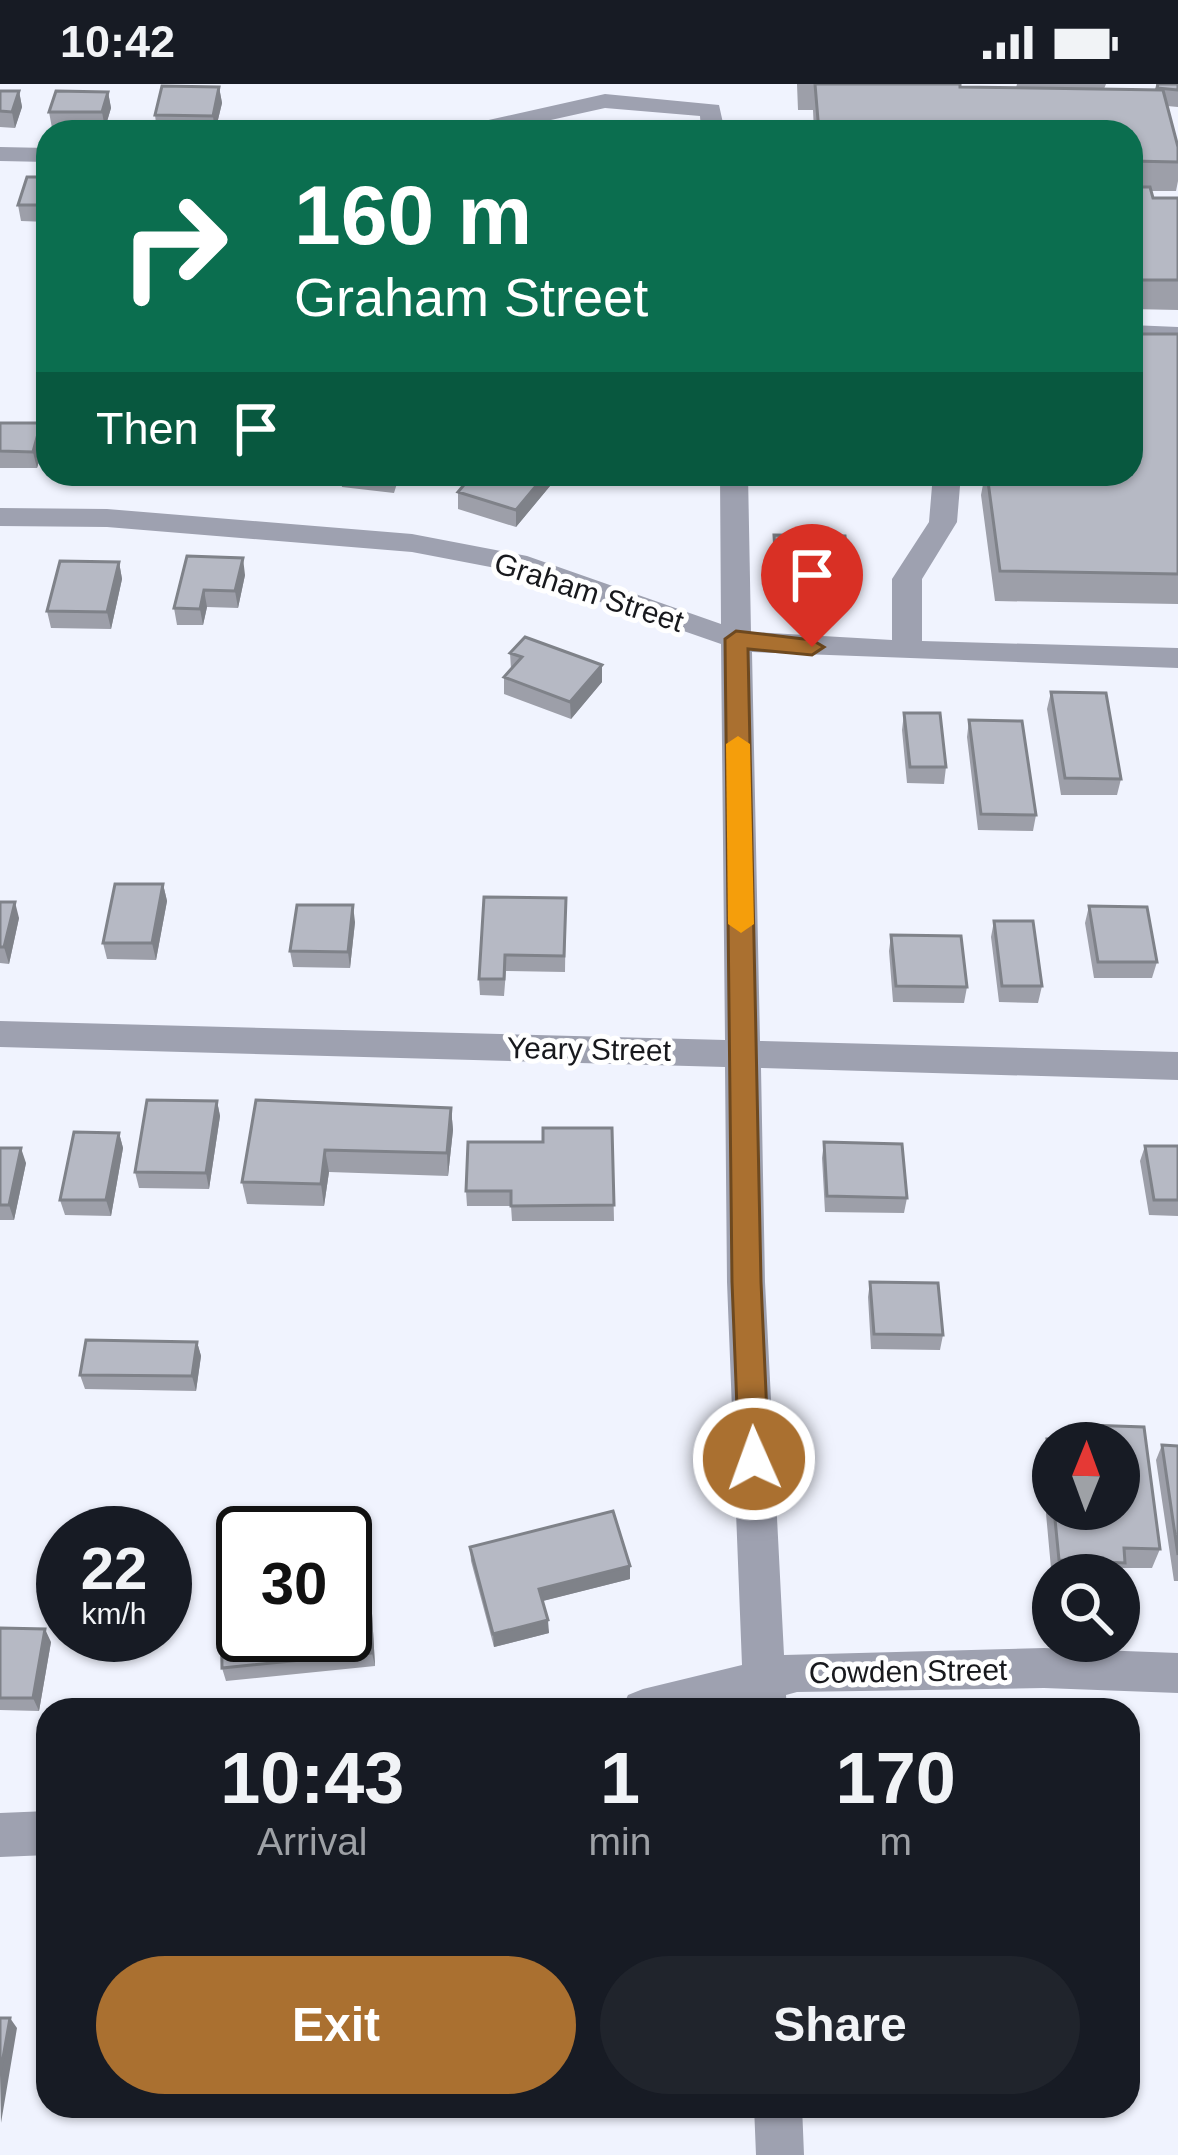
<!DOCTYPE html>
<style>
body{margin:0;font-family:Helvetica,sans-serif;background:#20242c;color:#f1f3f6;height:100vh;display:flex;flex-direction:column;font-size:45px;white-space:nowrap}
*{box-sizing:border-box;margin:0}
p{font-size:39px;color:#9ea1a6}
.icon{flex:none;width:66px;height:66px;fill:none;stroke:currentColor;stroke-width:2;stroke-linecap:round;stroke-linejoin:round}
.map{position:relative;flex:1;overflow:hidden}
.drawer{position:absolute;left:36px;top:1614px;width:1104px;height:420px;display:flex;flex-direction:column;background:#171b24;border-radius:36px;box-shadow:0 3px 9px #0004}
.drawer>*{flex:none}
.banner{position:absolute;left:36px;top:36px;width:1107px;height:366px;border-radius:36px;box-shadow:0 3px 9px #0004;background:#0b6e4f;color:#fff;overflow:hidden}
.needle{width:78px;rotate:1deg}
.controls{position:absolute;left:1032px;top:1338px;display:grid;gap:24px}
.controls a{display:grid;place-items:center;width:108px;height:108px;border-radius:50%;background:#171b24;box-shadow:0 3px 9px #0004;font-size:60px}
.speed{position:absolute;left:36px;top:1422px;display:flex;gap:24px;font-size:60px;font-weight:700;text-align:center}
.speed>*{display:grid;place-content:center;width:156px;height:156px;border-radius:50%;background:#171b24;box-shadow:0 3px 9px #0004;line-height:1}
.speed small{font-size:30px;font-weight:400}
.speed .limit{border:6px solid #111;border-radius:18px;background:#fff;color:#111}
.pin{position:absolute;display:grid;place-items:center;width:102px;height:102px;color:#fff;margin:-123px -51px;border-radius:50% 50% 50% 0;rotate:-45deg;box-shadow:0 0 12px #0007}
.pin .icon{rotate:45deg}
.me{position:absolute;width:132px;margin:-66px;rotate:358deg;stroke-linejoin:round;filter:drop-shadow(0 0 9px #0008)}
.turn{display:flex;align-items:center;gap:42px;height:252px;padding:0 60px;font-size:54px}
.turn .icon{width:156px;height:156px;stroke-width:2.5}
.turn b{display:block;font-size:84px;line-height:102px}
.then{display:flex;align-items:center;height:114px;padding:0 60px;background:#0003;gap:24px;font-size:45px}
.eta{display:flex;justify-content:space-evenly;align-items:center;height:204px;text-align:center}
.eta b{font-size:72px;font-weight:700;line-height:84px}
.button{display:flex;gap:24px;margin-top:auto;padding:24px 60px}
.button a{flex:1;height:138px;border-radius:72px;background:#aa7030;color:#fff;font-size:48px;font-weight:700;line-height:138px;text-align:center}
.button a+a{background:#20242c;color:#f1f3f6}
.status{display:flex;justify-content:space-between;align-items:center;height:84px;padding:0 60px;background:#171b24;direction:ltr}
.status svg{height:33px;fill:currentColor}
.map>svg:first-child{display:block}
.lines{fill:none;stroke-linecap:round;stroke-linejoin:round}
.minor{fill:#9ea1b0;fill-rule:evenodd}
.wall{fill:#9d9fa9;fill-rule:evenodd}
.shaded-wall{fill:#7f8289}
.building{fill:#b6b9c4;stroke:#7f8289;stroke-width:3}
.route{fill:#aa7030;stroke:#6e491f;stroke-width:3}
.slow{fill:#f59e0b}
.labels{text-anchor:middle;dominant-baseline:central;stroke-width:10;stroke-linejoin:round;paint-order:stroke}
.street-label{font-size:30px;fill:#18191d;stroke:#fff}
</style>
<div class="status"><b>10:42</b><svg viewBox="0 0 49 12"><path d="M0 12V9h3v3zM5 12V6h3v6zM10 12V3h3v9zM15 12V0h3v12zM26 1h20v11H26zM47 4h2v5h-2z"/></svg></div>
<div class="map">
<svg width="1178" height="2071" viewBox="0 0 1178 2071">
<rect width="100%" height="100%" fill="#f0f3fe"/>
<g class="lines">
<path class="minor" d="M605 10 719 21 725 48H701L700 32 605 24 497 48H453L457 43Z
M0 63 48 64V78L0 77Z
M1131 241 1178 243V259L1131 257Z
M720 390H748L751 548 892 556V495L929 438 933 390H961L957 438 922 495V557L1178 564V584L752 568 760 957 1178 968V996L761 984 765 1198 784 1571 1044 1564 1178 1569V1609L1044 1604 797 1608 786 1611 787 1626H743V1622L726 1626H621L628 1611 643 1605 742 1581 727 1198 725 983 0 963V937L725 956 721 560 511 487 412 468 107 443 0 442V424L107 425 412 450 527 472 721 540Z
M48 1727V1771L0 1773V1729Z
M754 2022H802L804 2071H756Z"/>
</g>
<path class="wall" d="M797 0H960V3L1016 4 1017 0H1106L1104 5 1156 6V0H1178V23L1167 22 1178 63V97L1176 107H1151L1153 114H1178V226L1131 225V48H814L813 26H798Z
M219 3 222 19 215 48 157 47 155 31Z
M0 7H19L22 23 15 44 0 43Z
M108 8 111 24 105 44H52L49 28Z
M48 93V138L21 137 18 121Z
M1178 250V520L995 517 981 411 985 390H1131Z
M0 339H41L45 356 37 384H0Z
M400 390 394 409 342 403 341 395Z
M550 402 516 443 458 425V408Z
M774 451 849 502 847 518H775L773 468Z
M187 472 245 491 238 524 207 523 203 541H177L174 524Z
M119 478 122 495 111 545 51 544 47 527Z
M510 569 602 581V598L571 635 504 610V593L511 585Z
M1051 608 1121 695 1117 711H1061L1047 625Z
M904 629 946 683 944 700 907 699 902 646Z
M969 636 1036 731 1033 747 978 746 967 653Z
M163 800 167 817 156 876 107 875 103 859Z
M566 814 565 888 506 887 504 912 480 911 479 895Z
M0 818 19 834 9 880 0 879Z
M1089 822 1157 878 1152 894H1094L1085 839Z
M994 837 1042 902 1038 919 999 918 991 853Z
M355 838 350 884 293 883 290 867Z
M891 851 967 903 964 919 893 918 889 867Z
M256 1016 451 1024 453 1046 448 1092 329 1088 324 1122 247 1120 242 1098Z
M217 1017 220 1032 209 1105 139 1104 135 1088Z
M612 1044 614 1137H512L511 1122H467L466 1107 543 1058Z
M119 1049 123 1064 111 1132 65 1131 60 1116Z
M824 1058 907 1114 904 1129 825 1128 822 1074Z
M1145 1062H1178V1132L1149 1131 1140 1077Z
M0 1064 26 1079 14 1136H0Z
M870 1198 943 1251 940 1266 871 1265 868 1213Z
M197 1258 201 1272 196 1307 85 1305 80 1291Z
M1086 1341 1160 1465 1152 1484H1123L1119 1494V1491H1053L1052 1495 1041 1375 1047 1355 1081 1356ZM1053 1359 1119 1425H1053Z
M1162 1361 1178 1362V1497H1174L1156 1376Z
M470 1463 630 1495 542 1517 549 1549 494 1563 471 1477Z
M371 1512 375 1582 226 1597 222 1584Z
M0 1544 51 1558 39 1627 0 1626Z"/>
<path class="shaded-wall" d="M219 3 222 19 215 48 213 32Z
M19 7 22 23 15 44 12 28Z
M108 8 111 24 105 44 102 28Z
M41 339 45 356 37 384 33 368Z
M546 390H550V402L516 443V426Z
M243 474 245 491 238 524 235 507Z
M119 478 122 495 111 545 107 528Z
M204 506 207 523 203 541 200 525Z
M602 581V598L571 635 570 618Z
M163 800 167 817 156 876 152 859Z
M15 818 19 834 9 880 4 863Z
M353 821 355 838 350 884 348 868Z
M217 1017 220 1032 209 1105 206 1089Z
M451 1024 453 1046 448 1092 447 1069Z
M119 1049 123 1064 111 1132 106 1116Z
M21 1064 26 1079 14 1136 9 1121Z
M325 1066 329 1088 324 1122 321 1100Z
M197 1258 201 1272 196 1307 192 1292Z
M630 1482V1495L539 1518V1505Z
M368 1499 371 1512 375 1582 372 1569Z
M548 1536 549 1549 494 1563 493 1550Z
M45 1545 51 1558 39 1627 33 1614Z
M10 1934 17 1944 1 2039 0 1991Z"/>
<path class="building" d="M815 0H960V3L1163 6 1178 63V78L1131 77V48H819Z
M1158 0H1178V6L1157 4Z
M162 2 219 3 213 32 155 31Z
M0 7H19L12 28 0 27Z
M56 7 108 8 102 28H49Z
M27 93H48V121H18Z
M1131 103H1150L1153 114H1178V196H1131Z
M1131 250H1178V490L1000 487 987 390H1131Z
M0 339H41L33 368 0 367Z
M343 390H397L393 400 341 395Z
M473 390H546L516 426 458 408Z
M774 451 845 452 849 502 777 501Z
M187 472 243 474 235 507 204 506 200 525 174 524Z
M60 477 119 478 107 528 47 527Z
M525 553 602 581 570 618 504 593 522 573 510 569Z
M1051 608 1106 609 1121 695 1065 694Z
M904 629H940L946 683H910Z
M969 636 1022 637 1036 731 981 730Z
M115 800H163L152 859H103Z
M484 813 566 814 564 872 505 871 504 895H479Z
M0 818H15L4 863H0Z
M297 821H353L348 868 290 867Z
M1089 822 1147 823 1157 878H1098Z
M994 837H1033L1042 902H1002Z
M891 851 961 852 967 903 896 902Z
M147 1016 217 1017 206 1089 135 1088Z
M256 1016 451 1024 447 1069 325 1066 321 1100 242 1098Z
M543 1044H612L614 1121 511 1122V1107H466L468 1058H543Z
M74 1048 119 1049 106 1116H60Z
M824 1058 902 1060 907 1114 827 1112Z
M1145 1062H1178V1116H1154Z
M0 1064H21L9 1121H0Z
M870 1198 938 1199 943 1251 874 1250Z
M86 1256 197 1258 192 1292 80 1291Z
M1086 1341 1144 1343 1160 1465 1124 1464 1125 1479 1059 1476 1054 1425H1119V1359H1053V1412L1047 1355 1088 1356Z
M1162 1361 1178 1362V1471Z
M613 1427 630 1482 539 1505 548 1536 493 1550 470 1463Z
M368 1499 372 1569 222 1584 221 1514 243 1511V1551H345V1501Z
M0 1544 45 1545 33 1614H0Z
M0 1934H10L0 1991Z"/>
<path class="route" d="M736 547 812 556 824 563 812 571 748 565 761 1198 769 1375 765 1384 754 1388 743 1384 739 1375 732 1198 725 555Z"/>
<path class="slow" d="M738 652 750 660 754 840 741 849 728 840 726 660Z"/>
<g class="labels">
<g class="street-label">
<text transform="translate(589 508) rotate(18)">Graham Street</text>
<text transform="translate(589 965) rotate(1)">Yeary Street</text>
<text transform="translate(908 1587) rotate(-1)">Cowden Street</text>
</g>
</g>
</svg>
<div class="controls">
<a><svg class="needle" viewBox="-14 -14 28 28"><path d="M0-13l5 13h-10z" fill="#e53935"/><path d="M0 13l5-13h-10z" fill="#9ea1a6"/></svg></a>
<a><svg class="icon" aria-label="search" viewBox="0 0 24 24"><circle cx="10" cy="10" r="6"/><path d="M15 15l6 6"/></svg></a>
</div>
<div class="speed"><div>22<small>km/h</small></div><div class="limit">30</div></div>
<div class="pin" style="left:812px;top:563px;background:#d93025"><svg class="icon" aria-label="arrive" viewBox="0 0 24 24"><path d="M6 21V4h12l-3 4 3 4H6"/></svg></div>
<svg class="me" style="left:754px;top:1375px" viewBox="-20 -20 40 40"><circle r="17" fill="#aa7030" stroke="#fff" stroke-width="3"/><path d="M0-11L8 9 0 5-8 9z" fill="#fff"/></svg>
<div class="banner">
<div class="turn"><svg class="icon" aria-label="right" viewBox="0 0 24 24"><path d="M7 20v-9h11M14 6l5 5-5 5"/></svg><div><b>160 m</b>Graham Street</div></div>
<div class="then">Then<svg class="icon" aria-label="arrive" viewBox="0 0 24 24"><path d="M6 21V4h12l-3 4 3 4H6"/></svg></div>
</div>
<section class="drawer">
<div class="eta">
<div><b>10:43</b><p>Arrival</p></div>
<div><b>1</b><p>min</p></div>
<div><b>170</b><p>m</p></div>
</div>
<div class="button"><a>Exit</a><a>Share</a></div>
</section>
</div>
